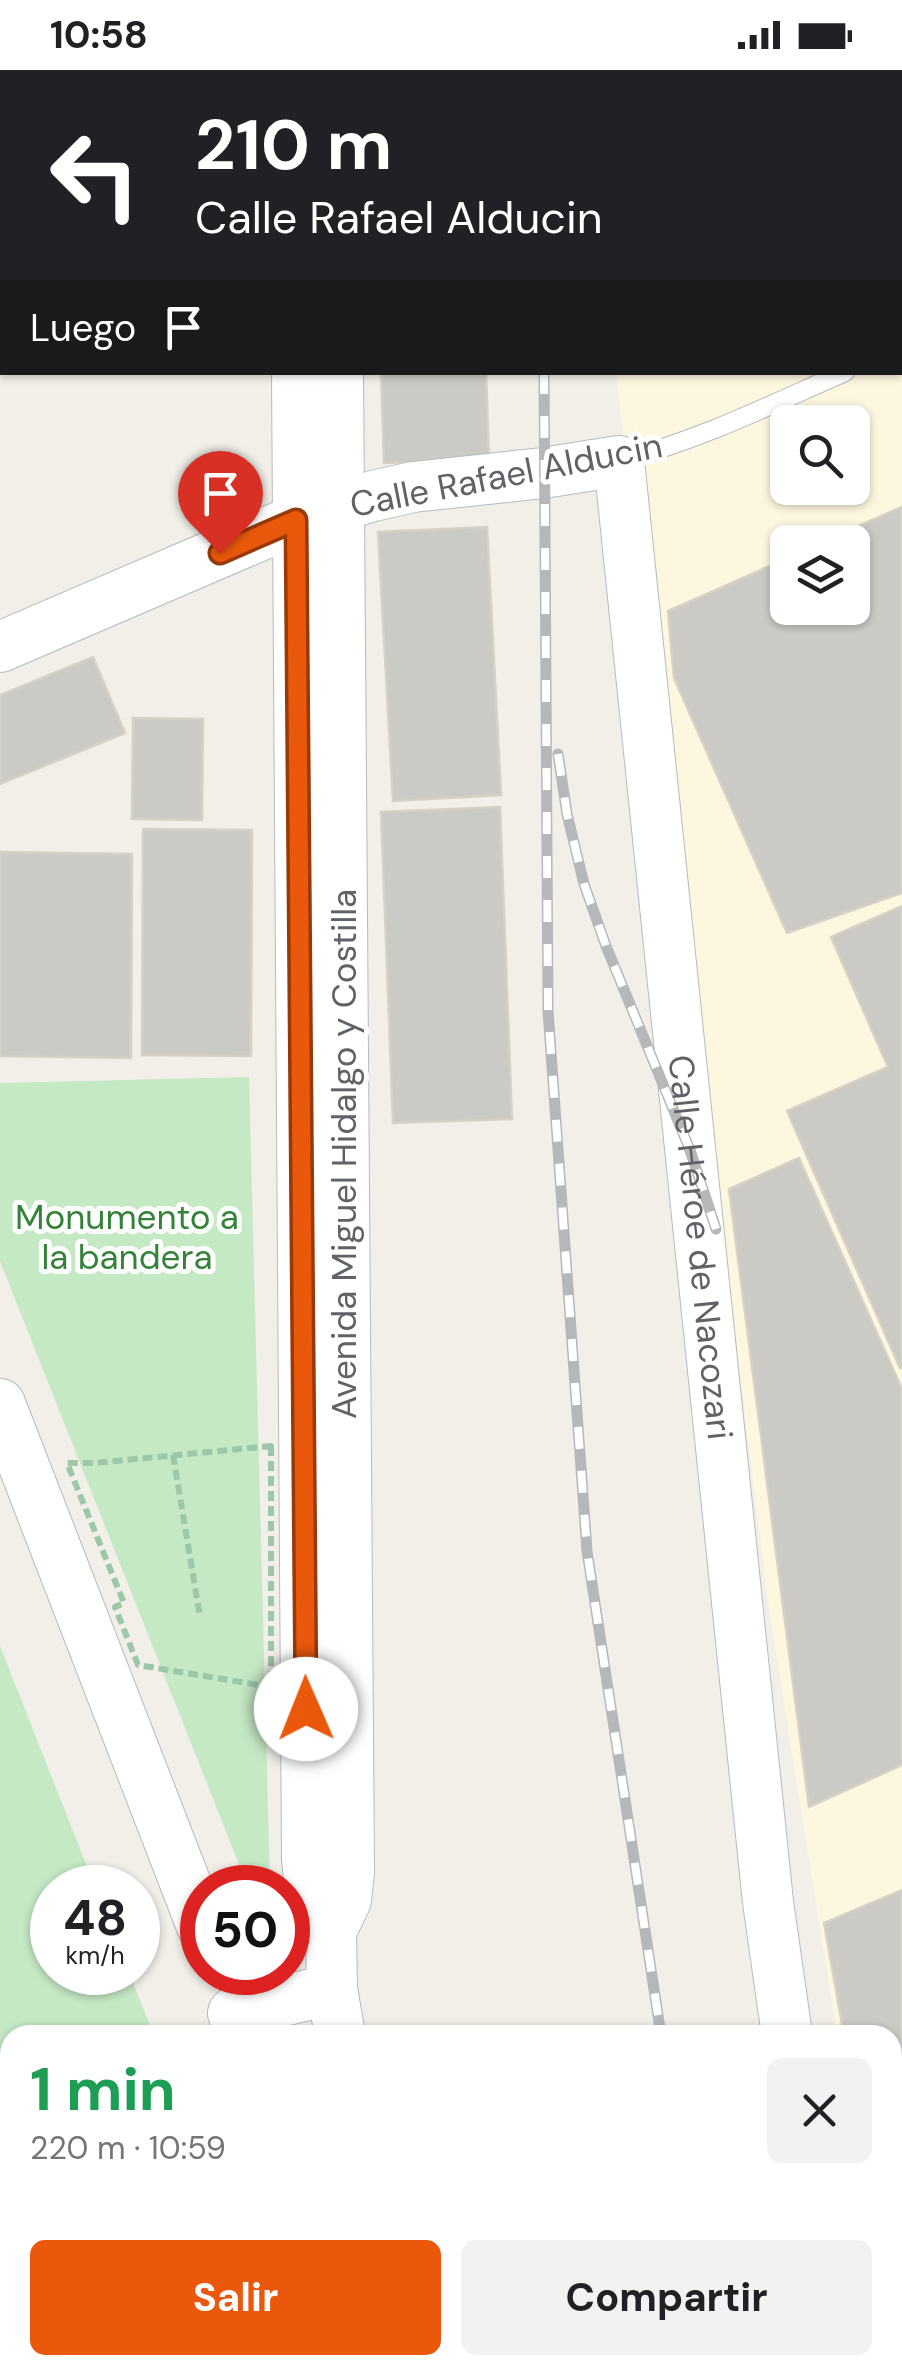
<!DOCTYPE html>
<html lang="es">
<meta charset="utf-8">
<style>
body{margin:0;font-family:"DM Sans",sans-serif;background:#f2f2f2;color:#202124;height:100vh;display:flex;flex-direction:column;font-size:38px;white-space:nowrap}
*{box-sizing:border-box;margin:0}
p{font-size:32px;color:#757577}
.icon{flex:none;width:55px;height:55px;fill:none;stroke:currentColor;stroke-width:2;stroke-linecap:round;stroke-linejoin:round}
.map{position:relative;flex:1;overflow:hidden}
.sheet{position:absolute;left:0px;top:1955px;width:902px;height:350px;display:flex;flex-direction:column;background:#fff;border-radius:30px 30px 0 0;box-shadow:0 2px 8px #0004}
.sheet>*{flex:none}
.hud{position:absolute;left:0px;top:0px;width:902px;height:305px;box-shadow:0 2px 8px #0004;background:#202124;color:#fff;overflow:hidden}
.buttons{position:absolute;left:770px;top:335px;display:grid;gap:20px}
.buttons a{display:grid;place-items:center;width:100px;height:100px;border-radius:15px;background:#fff;box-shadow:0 2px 8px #0004;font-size:50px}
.speed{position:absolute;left:30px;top:1795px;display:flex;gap:20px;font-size:50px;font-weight:700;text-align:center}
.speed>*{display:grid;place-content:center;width:130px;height:130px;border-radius:50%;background:#fff;box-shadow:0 2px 8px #0004;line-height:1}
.speed small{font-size:25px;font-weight:400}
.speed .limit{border:15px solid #d22;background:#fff;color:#111}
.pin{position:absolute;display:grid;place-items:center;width:85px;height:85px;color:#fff;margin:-102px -42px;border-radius:50% 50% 50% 0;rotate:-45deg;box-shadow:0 0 10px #0007}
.pin .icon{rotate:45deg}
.me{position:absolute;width:110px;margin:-55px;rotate:359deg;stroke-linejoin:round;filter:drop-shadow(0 0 8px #0008)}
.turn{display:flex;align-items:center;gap:35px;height:210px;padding:0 30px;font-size:45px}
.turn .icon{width:130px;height:130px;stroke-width:2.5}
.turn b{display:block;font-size:70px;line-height:85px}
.then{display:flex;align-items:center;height:95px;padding:0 30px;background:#0003;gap:20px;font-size:38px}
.round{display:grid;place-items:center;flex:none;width:105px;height:105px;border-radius:15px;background:#f2f2f2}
.summary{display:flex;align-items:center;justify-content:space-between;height:170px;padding:0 30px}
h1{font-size:60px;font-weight:700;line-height:75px;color:#1e9e55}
.cta{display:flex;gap:20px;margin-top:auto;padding:20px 30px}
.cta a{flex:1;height:115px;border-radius:15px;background:#ea580c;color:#fff;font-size:40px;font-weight:700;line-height:115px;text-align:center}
.cta a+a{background:#f2f2f2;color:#202124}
.status{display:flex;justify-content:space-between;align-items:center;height:70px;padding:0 50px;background:#fff;direction:ltr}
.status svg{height:28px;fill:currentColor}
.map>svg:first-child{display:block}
.commercial{fill:#fef7e0;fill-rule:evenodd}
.green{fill:#c5e8c5}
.building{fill:#cccac5;stroke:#d6d1c6;stroke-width:2.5}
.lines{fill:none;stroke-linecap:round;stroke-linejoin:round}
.lane-casing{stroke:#b5b8bc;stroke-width:20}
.street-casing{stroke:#b5b8bc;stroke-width:38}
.secondary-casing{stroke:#b6babf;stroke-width:52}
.path{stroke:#9cc7a9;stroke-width:6;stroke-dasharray:10 5;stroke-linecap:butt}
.lane{stroke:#fff;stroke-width:18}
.street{stroke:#fff;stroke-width:35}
.secondary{stroke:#fff;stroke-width:50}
.rail-casing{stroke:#b6b7b8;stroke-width:11}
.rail{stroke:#fff;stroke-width:8;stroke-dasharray:22;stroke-linecap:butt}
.route-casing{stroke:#983908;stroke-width:25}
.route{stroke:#ea580c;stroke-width:18}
.labels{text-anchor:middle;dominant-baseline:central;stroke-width:10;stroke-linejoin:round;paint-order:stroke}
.street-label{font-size:35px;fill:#5f6368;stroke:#fff}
.park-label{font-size:35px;fill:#348238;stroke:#fff}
</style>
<div class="status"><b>10:58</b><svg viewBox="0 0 49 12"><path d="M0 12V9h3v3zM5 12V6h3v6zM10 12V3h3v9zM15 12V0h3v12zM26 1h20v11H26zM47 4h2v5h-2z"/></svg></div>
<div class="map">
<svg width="902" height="2305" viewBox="0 0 902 2305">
<rect width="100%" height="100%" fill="#f1efe8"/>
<path class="commercial" d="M590 0H902V2305H891L890 2295H892V1965H837L769 1539 616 303 900 302V2H590ZM788 352H852V418H788ZM788 472H852V538H788Z"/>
<path class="green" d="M249 1007 270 1817V1818L248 1817 0 1191V1013Z
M0 1576 95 1817 52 1818V1902L129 1903 154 1965H10V2154L0 2158Z"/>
<path class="building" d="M414 0H501V2H414Z
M381 302H486L489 390 384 393Z
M902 437V823L787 863 674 608 668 541 788 488V538H852V472H822Z
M487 457 501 725 393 731 378 462Z
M93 587 125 663 0 714V625Z
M133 648 203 649 202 750 132 749Z
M500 737 512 1049 393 1053 381 742Z
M143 759 252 760 251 986 142 985Z
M0 782 132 784 131 988 0 986Z
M902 836V1297L900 1298 787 1041 888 997 831 867Z
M799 1088 902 1319V1695L809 1737 729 1119Z
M902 1820V2046L892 2051V1965H844L824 1853Z
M10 2154V2295H280L284 2305H0V2158Z
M506 2295H574L578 2305H510Z"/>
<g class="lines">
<g class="lane-casing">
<path id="lane" d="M900 279 902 278
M622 390C700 370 772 334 845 302"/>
</g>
<g class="street-casing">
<path id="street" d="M67 0 68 2
M0 251 2 250"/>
</g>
<g class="secondary-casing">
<g id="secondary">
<path d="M297 0V2"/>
<path d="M335 0V2"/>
<path d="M297 302 307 1789 310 1818 317 1840 331 1861 332 1919 340 1965"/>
<path id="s1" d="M0 577 296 450 373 426 413 417 543 403 619 391 768 1832 787 1965"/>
<path d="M0 1334 202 1856"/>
<path d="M331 1861 346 1830 349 1802 338 302"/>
<path d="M233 1943 332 1919"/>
<path d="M304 2295 308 2305"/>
<path d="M451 2295 454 2305"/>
<path d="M848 2295 850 2305"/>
</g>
</g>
<path class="path" d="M271 1376V1617L138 1595 115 1537 124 1533 67 1393H94Z
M173 1385 200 1547"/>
<use href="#lane" class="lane"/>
<use href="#street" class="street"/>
<use href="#secondary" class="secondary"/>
<g class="rail-casing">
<path id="rail" d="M546 2V0
M544 302 548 941 587 1481 661 1965
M558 684 567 744 584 814 606 876 690 1080 716 1159
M719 2295 721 2305"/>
</g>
<use href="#rail" class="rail"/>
</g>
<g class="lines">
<g class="route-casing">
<path id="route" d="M220 483 296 450 306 1639"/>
</g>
<use href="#route" class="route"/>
</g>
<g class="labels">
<g class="street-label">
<text transform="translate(506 405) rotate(-11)">Calle Rafael Alducin</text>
<text transform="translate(344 1084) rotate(-90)">Avenida Miguel Hidalgo y Costilla</text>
<text stroke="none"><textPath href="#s1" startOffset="1442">Calle Héroe de Nacozari</textPath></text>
</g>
<g class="park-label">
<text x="127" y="1147">Monumento a<tspan x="127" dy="40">la bandera</tspan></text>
</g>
</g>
</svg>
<div class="buttons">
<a><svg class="icon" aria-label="search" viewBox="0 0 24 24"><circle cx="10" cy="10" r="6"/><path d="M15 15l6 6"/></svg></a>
<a><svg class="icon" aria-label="layers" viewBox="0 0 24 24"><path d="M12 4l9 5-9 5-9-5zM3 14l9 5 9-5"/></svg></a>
</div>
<div class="speed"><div>48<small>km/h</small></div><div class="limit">50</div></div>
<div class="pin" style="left:220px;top:483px;background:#d93025"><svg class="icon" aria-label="arrive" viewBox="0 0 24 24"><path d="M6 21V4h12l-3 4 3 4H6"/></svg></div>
<svg class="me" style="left:306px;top:1639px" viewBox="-20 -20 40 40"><circle r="19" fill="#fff"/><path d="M0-13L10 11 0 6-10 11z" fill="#ea580c"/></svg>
<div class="hud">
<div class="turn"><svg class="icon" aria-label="left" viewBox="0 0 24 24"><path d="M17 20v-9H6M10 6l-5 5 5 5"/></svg><div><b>210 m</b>Calle Rafael Alducin</div></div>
<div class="then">Luego<svg class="icon" aria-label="arrive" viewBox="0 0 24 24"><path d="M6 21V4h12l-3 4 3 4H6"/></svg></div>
</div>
<section class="sheet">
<div class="summary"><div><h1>1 min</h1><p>220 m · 10:59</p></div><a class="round"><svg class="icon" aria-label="close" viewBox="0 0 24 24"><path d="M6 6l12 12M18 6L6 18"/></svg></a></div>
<div class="cta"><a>Salir</a><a>Compartir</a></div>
</section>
</div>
